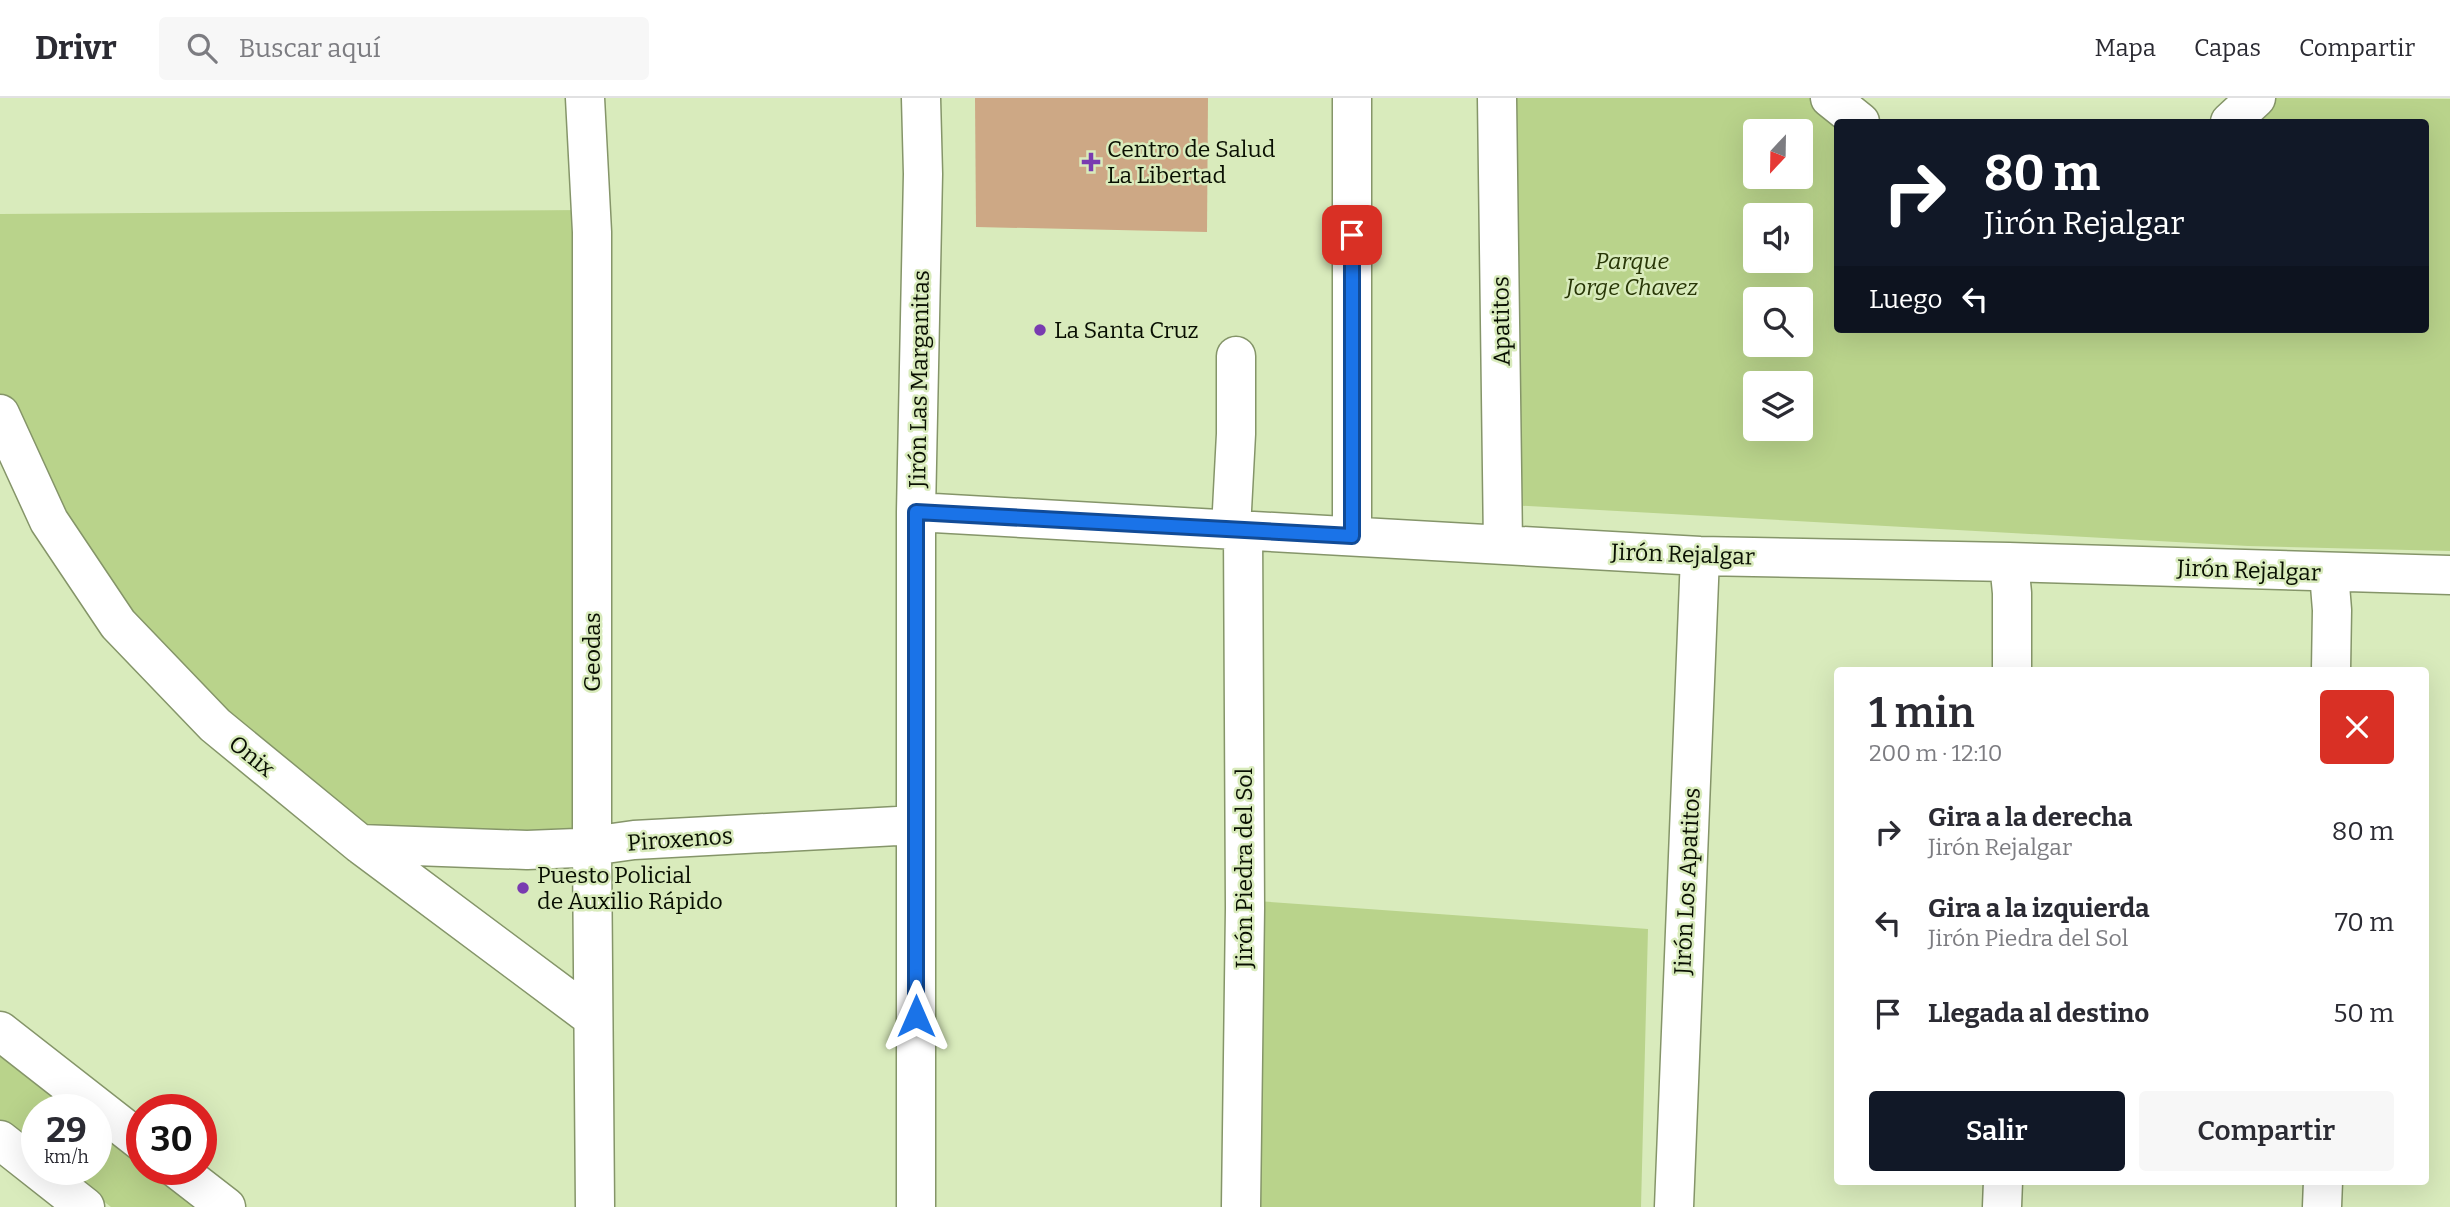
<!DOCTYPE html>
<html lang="es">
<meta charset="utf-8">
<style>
body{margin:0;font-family:Bitter,serif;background:#f7f7f7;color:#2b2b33;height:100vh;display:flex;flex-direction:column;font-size:26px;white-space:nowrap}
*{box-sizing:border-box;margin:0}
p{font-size:23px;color:#7c7c81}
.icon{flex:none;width:38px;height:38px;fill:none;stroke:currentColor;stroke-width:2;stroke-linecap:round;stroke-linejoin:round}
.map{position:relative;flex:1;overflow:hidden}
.side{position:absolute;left:1834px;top:569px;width:595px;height:518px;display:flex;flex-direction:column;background:#fff;border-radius:7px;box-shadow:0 7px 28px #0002}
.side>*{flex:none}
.guide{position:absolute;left:1834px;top:21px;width:595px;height:214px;border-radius:7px;box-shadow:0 7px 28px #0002;background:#111827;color:#fff;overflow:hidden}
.needle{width:46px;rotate:202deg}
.controls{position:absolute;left:1743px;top:21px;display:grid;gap:14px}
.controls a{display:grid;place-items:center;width:70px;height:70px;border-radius:7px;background:#fff;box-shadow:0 7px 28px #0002;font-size:35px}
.speed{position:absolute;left:21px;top:996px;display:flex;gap:14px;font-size:35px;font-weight:700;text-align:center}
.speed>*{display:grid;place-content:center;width:91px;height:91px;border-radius:50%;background:#fff;box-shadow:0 7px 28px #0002;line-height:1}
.speed small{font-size:18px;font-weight:400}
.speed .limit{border:10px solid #d22;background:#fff;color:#111}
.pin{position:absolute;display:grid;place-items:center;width:60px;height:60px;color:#fff;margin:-30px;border-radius:14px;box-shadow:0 4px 10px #0006}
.me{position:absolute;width:77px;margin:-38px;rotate:0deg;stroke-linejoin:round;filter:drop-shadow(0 0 5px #0008)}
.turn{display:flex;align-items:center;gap:24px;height:147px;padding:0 35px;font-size:32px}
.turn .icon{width:91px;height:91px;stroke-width:2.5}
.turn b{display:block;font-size:49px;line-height:60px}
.then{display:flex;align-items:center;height:66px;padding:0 35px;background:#0003;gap:14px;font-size:26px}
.round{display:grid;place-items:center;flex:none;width:74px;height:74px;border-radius:7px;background:#f7f7f7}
.overview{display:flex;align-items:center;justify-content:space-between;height:119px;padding:0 35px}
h1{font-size:42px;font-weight:600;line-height:52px}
.primary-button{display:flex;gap:14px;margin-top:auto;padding:14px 35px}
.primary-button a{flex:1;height:80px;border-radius:7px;background:#111827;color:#fff;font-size:28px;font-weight:600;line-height:80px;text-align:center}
.primary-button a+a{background:#f7f7f7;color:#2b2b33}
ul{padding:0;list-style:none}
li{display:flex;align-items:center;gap:21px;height:91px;padding:0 35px}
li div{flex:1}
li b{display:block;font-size:26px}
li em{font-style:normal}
header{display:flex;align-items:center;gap:42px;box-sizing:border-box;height:98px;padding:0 35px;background:#fff;border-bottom:2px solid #e1e1e2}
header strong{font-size:33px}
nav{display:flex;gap:38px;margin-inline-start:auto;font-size:24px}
.search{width:490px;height:63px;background:#f7f7f7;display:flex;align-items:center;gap:18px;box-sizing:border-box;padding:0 24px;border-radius:7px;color:#7c7c81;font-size:26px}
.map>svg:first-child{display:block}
.green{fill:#b9d38b;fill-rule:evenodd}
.building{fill:#cda885}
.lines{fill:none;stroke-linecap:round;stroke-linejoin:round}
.minor-casing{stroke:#859569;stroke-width:41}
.minor{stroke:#fff;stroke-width:38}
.route-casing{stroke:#114b97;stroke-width:18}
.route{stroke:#1a73e8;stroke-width:12}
.poi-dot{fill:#793bb0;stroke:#d9ebbc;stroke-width:2.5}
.labels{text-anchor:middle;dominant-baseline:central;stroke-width:5;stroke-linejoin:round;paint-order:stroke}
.poi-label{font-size:23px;fill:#090f02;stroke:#d9ebbc;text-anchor:start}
.park-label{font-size:23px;font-style:italic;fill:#283606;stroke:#d9ebbc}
.street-label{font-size:23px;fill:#090f02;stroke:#d9ebbc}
</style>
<header>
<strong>Drivr</strong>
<div class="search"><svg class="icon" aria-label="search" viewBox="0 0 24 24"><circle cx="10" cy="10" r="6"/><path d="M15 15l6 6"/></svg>Buscar aquí</div>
<nav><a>Mapa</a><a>Capas</a><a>Compartir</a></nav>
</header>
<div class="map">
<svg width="2450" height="1109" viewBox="0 0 2450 1109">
<rect width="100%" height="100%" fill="#d9ebbc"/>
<path class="green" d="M1508 0H1821L1838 24V231H2426V24H2251L2267 0 2450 1V453L2248 448 1509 407ZM1755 33H1801V79H1755ZM1755 117H1801V163H1755ZM1755 201H1801V247H1755ZM1755 285H1801V331H1755Z
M589 112 590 749 361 745 119 526 0 314V116Z
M1257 803 1648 831 1641 1109H1252Z
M0 953 74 1011 37 1012V1052L0 1023Z
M96 1029 142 1064V1071H150L200 1109H111L62 1071H96Z"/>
<path class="building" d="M975 0H1208L1207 134 976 129Z"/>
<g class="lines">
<g class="minor-casing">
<path id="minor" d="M585 0 592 134V750L595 1109
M1352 0V438
M1497 0 1503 447
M1830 0 1860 24
M2230 24 2256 0
M0 316 49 423 118 526 215 627 360 746 593 920
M916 414 1700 458 2009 464 2450 477
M1231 431 1236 336V258
M2009 464 2012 495V572
M2329 475 2332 512 2331 572
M360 746 527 752 577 750 634 742 916 727
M0 933 142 1044
M0 1042 85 1109
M177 1071 226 1109
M916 1109V414L923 76 921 0
M1241 1109 1245 810 1243 432
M1674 1109 1700 458
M2002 1109 2003 1083
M2322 1109 2323 1083"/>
</g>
<use href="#minor" class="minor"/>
</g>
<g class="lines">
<g class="route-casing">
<path id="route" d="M916 918V414L1352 438V137"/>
</g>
<use href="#route" class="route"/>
</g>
<g class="poi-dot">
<path d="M1087.5 53.5h7v7h7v7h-7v7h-7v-7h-7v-7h7z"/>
<circle cx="1040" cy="232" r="7"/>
<circle cx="523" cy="790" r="7"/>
</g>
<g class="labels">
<g class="poi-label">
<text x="1107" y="51">Centro de Salud<tspan x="1107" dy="26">La Libertad</tspan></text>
<text x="1054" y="232">La Santa Cruz</text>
<text x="537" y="777">Puesto Policial<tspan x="537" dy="26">de Auxilio Rápido</tspan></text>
</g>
<g class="park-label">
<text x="1632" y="163">Parque<tspan x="1632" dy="26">Jorge Chavez</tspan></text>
</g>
<g class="street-label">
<text transform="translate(1501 223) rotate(-91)">Apatitos</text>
<text transform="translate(919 281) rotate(-89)">Jirón Las Marganitas</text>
<text transform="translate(1683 456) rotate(2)">Jirón Rejalgar</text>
<text transform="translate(2249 472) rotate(2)">Jirón Rejalgar</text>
<text transform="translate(592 554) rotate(-90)">Geodas</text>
<text transform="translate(252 658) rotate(39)">Onix</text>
<text transform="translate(680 741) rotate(-4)">Piroxenos</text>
<text transform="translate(1244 770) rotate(-90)">Jirón Piedra del Sol</text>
<text transform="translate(1687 783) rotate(-87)">Jirón Los Apatitos</text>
</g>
</g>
</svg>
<div class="controls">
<a><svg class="needle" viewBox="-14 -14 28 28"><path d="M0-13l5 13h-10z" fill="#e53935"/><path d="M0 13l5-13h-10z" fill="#7c7c81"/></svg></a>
<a><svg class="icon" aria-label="sound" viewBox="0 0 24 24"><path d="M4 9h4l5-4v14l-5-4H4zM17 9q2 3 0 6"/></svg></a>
<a><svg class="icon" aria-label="search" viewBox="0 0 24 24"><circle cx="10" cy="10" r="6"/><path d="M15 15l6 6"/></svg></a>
<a><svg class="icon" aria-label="layers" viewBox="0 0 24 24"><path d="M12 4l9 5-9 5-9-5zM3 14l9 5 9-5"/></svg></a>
</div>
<div class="speed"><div>29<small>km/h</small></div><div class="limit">30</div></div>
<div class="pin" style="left:1352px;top:137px;background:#d93025"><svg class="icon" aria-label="arrive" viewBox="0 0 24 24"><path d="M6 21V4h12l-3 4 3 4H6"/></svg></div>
<svg class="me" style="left:916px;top:918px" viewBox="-20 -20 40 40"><path d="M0-17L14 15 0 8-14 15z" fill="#1a73e8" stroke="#fff" stroke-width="4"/></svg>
<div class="guide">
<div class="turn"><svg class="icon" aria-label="right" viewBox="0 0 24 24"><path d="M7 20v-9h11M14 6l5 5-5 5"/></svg><div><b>80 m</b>Jirón Rejalgar</div></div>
<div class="then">Luego<svg class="icon" aria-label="left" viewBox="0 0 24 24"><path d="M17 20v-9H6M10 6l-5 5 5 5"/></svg></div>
</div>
<section class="side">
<div class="overview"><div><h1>1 min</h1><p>200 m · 12:10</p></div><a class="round" style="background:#d93025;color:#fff"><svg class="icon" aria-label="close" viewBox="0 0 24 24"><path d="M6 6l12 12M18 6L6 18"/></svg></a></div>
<ul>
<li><svg class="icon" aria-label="right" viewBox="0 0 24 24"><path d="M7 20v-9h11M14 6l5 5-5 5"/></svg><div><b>Gira a la derecha</b><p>Jirón Rejalgar</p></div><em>80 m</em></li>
<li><svg class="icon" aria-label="left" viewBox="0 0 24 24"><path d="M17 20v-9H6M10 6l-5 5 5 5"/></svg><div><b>Gira a la izquierda</b><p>Jirón Piedra del Sol</p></div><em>70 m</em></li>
<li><svg class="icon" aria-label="arrive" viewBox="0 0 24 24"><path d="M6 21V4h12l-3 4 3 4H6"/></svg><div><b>Llegada al destino</b></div><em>50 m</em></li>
</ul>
<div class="primary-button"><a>Salir</a><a>Compartir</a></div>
</section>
</div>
